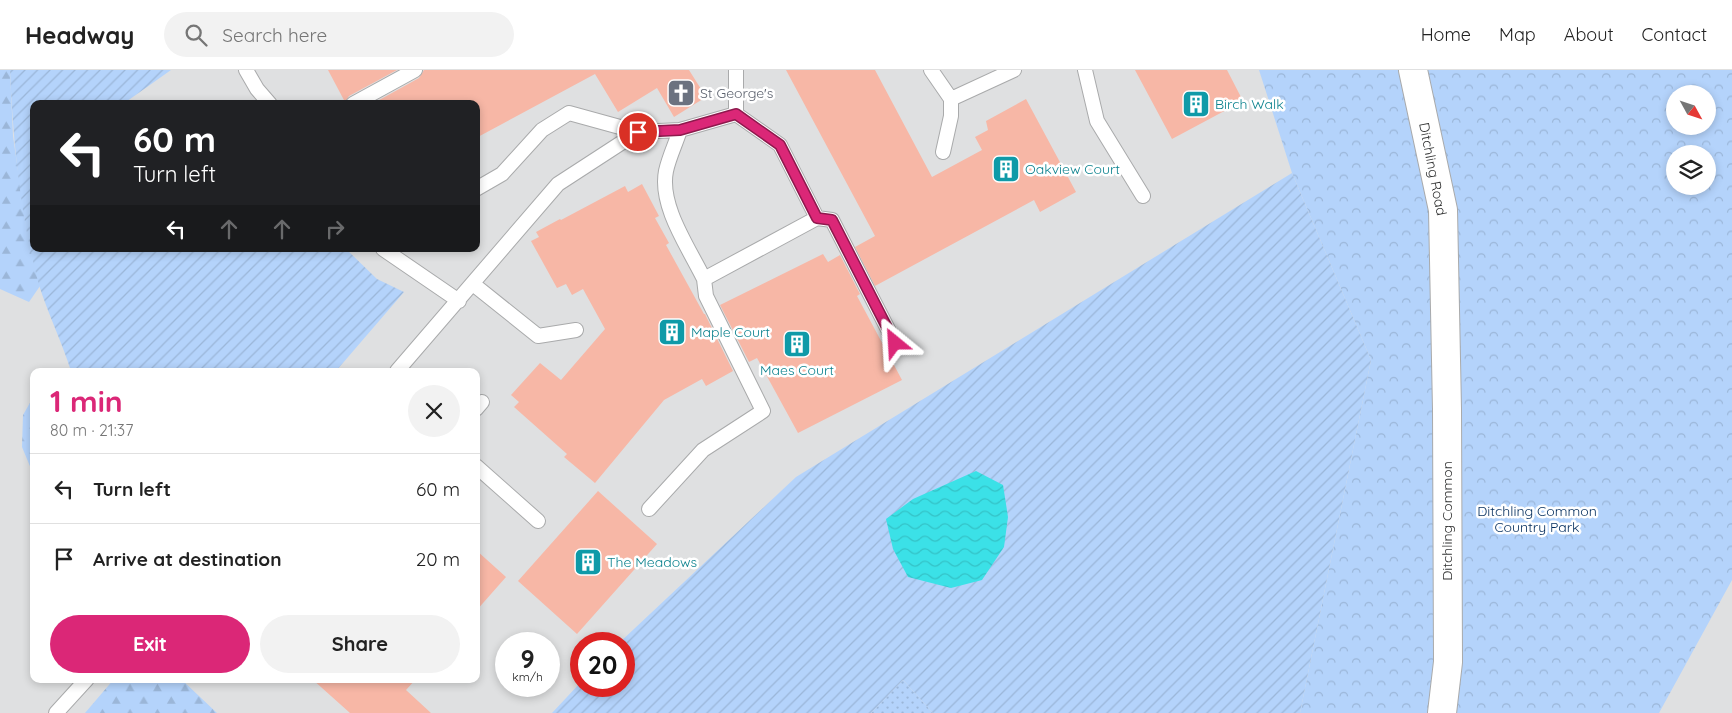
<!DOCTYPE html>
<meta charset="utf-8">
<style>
body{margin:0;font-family:Quicksand,sans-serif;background:#f2f2f2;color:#222;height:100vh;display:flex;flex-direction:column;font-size:19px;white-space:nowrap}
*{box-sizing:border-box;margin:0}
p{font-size:16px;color:#767676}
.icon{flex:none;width:28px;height:28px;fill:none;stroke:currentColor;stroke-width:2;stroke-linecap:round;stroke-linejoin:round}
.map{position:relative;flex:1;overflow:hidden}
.details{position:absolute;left:30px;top:298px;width:450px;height:315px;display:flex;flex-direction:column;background:#fff;border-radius:10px;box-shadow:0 2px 8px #0003}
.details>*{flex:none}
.hud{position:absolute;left:30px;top:30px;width:450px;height:152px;border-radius:10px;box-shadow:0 2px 8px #0003;background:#202124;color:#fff;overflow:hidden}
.needle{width:32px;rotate:130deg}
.buttons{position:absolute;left:1666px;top:15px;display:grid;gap:10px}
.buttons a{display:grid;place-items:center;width:50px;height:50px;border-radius:50%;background:#fff;box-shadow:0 2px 8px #0003;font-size:25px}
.speed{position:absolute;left:495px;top:562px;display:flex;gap:10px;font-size:25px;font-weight:700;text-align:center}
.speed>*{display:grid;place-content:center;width:65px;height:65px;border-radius:50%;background:#fff;box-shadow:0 2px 8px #0003;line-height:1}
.speed small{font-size:12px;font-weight:400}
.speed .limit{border:8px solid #d22;background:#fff;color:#111}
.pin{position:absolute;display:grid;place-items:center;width:42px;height:42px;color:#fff;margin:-21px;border:2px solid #fff;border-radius:50%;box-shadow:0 1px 5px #0007}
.me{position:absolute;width:55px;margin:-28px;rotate:333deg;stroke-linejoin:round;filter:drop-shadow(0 0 4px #0008)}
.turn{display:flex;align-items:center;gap:18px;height:105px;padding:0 20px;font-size:22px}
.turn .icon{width:65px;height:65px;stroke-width:2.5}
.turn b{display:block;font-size:35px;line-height:42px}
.lanes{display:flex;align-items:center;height:48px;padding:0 20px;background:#0003;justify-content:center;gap:25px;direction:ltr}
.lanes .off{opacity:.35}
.round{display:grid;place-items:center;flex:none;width:52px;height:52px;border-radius:26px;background:#f2f2f2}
.head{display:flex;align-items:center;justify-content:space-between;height:85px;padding:0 20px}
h1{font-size:30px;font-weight:800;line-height:38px;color:#db2777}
.action{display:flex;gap:10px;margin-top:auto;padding:10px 20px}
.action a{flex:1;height:58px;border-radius:30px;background:#db2777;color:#fff;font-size:20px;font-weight:800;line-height:58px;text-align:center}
.action a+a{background:#f2f2f2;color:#222}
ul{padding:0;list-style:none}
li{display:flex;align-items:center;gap:15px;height:70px;padding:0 20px;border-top:1px solid #e0e0e0}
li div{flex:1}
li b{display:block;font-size:19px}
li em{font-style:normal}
header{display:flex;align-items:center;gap:30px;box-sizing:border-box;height:70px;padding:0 25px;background:#fff;border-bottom:1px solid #e0e0e0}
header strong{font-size:24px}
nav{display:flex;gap:28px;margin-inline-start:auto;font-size:18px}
.search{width:350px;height:45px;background:#f2f2f2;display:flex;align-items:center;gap:12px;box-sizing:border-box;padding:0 18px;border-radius:28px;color:#767676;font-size:19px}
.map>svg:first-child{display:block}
.grass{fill:url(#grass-dots)}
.forest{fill:url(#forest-firs)}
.park{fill:url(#park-crowns);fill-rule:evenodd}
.garden{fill:url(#garden-furrows)}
.water{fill:url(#water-waves)}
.building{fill:#f7b7a6}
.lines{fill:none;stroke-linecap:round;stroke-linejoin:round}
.lane-casing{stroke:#a9aaab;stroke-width:16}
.secondary-casing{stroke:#a9aaab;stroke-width:30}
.lane{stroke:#fff;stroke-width:14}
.secondary{stroke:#fff;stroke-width:28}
.route-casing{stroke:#8e194d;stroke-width:12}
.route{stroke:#db2777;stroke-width:9}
.labels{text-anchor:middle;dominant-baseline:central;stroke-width:5;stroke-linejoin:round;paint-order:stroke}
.worship-label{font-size:14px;fill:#5b616d;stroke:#fff;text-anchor:start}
.culture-label{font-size:14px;fill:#0d838f;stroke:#fff;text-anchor:start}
.street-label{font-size:14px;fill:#323333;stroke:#fff}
.park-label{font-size:14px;fill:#022c5c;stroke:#fff}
</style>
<header>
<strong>Headway</strong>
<div class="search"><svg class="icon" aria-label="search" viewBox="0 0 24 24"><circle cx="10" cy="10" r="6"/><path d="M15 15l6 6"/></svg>Search here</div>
<nav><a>Home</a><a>Map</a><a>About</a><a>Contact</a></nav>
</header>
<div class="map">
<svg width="1732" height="643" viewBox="0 0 1732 643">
<defs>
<pattern id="grass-dots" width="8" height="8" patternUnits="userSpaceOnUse" patternTransform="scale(1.25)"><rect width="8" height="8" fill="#b4d3fb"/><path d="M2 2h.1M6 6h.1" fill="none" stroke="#9bb6d8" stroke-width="1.8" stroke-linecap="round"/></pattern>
<pattern id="forest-firs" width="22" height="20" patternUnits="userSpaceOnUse" patternTransform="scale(1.25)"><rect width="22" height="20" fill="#b4d3fb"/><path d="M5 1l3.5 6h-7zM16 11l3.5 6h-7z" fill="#9bb6d8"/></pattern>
<pattern id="park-crowns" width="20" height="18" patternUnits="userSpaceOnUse" patternTransform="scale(1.25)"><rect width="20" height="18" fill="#b4d3fb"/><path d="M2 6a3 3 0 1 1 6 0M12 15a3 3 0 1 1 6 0" fill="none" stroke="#9bb6d8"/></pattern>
<pattern id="garden-furrows" width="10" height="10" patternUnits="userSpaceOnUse" patternTransform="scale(1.25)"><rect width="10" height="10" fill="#b4d3fb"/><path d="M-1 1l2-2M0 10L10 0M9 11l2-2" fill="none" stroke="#9bb6d8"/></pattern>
<pattern id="water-waves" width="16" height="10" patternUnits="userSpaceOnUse" patternTransform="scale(1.25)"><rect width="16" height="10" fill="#3be1e7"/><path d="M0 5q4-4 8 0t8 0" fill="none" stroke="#34c2c7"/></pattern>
</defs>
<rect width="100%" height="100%" fill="#dfe0e1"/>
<path class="grass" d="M903 610 933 643H871Z"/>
<path class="forest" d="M0 0H10L13 66 25 150 40 216 29 232 0 219Z
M31 331 34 333V406L22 377 23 345Z
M114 609H181L217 643H85Z"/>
<path class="park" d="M1259 0H1732V510L1659 643H1300L1371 290 1292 103ZM1675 24H1708V56H1675ZM1675 84H1708V116H1675Z"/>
<path class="garden" d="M10 0H171L123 34H34V179H346L377 209 404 222 336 301H71C62 272 48 244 39 215 20 145 13 72 10 0Z
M1292 103 1371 290 1300 643H933L903 610 871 643H552L581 612V616H624V574H618L796 407Z"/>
<path class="water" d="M976 401 1003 415 1008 447 1004 477 982 510 951 518 908 507 893 479 886 449 913 429Z"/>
<path class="building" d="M328 0H397L349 26 345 32Z
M424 0H689L706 27 674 47 657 18 618 42 595 4 476 68V34H372L419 8Z
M786 0H875L932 107 982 80 975 67 988 60 986 51 1026 29 1076 122 1040 142 1034 130 875 216 855 177 875 166Z
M1135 0H1227L1243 31 1172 69Z
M642 114 659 146 655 148 669 173 666 175 704 244H705L733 301 706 316 702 309 664 330 595 413 564 387 567 384 514 337 519 332 511 325 540 293 561 310 605 259 583 219 572 225 566 214 557 218 531 171 539 167 536 162 560 149 561 150 625 116 628 122Z
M823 184 828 192 840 185 860 224 857 226 902 310 798 363 757 288 749 292 720 235Z
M598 421 657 474 577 564 518 511Z
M476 480 506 507 476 541Z
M312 609H416L406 620 431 643H350Z"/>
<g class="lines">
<g class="lane-casing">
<path id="lane" d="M246 0 257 19 270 34
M931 0 951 29
M1085 0 1097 51 1143 126
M353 34 415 0
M680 60C676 73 669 87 666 101 659 136 689 178 704 209L817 148 780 75 736 44V0
M943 82 951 46V29L1014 0
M476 119 502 104 542 60 569 43 638 62
M817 148 832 150 895 273
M383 179 459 231
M473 214 538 266 576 260
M397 301 558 114 638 62 680 60 736 44
M476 339 482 332
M476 396 538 451
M649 439 703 380 763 341 706 226 704 209
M56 643 87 609"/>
</g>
<g class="secondary-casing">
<path id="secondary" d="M1413 0 1443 140 1447 339 1448 592 1442 643"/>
</g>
<use href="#lane" class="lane"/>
<use href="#secondary" class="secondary"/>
</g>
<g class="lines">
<g class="route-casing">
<path id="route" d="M638 62 680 60 736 44 780 75 817 148 832 150 895 273"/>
</g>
<use href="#route" class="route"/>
</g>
<defs>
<g id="church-square" transform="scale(1.4375)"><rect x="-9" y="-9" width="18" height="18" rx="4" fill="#6b7280" stroke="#fff"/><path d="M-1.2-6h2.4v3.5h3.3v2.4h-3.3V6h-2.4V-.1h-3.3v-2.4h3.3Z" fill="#fff"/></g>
<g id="building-square" transform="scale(1.4375)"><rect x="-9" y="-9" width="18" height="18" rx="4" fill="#0f9aa8" stroke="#fff"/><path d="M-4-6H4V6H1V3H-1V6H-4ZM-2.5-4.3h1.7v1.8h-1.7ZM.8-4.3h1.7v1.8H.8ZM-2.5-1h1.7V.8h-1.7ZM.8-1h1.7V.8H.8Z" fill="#fff"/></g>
</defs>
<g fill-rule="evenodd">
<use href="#church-square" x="681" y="23"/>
<use href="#building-square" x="1196" y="34"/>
<use href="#building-square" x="1006" y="99"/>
<use href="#building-square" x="672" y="262"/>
<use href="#building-square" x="797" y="274"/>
<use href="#building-square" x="588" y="492"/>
</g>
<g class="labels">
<g class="worship-label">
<text x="700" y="23">St George's</text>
</g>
<g class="culture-label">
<text x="1215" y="34">Birch Walk</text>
<text x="1025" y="99">Oakview Court</text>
<text x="691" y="262">Maple Court</text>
<text x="797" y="300" text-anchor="middle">Maes Court</text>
<text x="607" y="492">The Meadows</text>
</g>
<g class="street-label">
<text transform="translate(1433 99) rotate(79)">Ditchling Road</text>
<text transform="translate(1447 451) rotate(-90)">Ditchling Common</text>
</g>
<g class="park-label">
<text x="1537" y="441">Ditchling Common<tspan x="1537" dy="16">Country Park</tspan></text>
</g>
</g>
</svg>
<div class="buttons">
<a><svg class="needle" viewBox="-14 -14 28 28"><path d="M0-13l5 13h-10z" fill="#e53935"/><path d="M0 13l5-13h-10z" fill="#767676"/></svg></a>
<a><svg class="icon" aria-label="layers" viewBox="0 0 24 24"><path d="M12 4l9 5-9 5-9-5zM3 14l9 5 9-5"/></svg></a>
</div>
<div class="speed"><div>9<small>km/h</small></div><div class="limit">20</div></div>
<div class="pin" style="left:638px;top:62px;background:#d93025"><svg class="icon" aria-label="arrive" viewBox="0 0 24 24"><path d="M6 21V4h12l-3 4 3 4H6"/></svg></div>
<svg class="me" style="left:895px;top:273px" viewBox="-20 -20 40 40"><path d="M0-17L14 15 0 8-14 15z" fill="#db2777" stroke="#fff" stroke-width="4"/></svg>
<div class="hud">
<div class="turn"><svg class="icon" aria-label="left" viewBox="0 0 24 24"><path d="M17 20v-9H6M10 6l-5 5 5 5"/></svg><div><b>60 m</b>Turn left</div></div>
<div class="lanes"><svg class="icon" aria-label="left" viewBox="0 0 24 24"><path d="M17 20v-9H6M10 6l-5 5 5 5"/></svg><svg class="icon off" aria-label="ahead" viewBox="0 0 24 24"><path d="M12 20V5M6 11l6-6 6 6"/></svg><svg class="icon off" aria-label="ahead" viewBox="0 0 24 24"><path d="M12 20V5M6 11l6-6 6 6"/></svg><svg class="icon off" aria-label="right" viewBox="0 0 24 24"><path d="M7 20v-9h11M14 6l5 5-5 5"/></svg></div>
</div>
<section class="details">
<div class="head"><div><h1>1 min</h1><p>80 m · 21:37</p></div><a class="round"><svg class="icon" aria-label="close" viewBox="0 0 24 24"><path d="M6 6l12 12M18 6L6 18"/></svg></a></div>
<ul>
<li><svg class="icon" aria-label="left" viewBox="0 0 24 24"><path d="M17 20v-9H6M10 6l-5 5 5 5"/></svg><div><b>Turn left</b></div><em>60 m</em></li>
<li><svg class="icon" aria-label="arrive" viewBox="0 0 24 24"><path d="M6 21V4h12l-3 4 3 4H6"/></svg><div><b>Arrive at destination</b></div><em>20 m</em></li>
</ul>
<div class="action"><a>Exit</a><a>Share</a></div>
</section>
</div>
